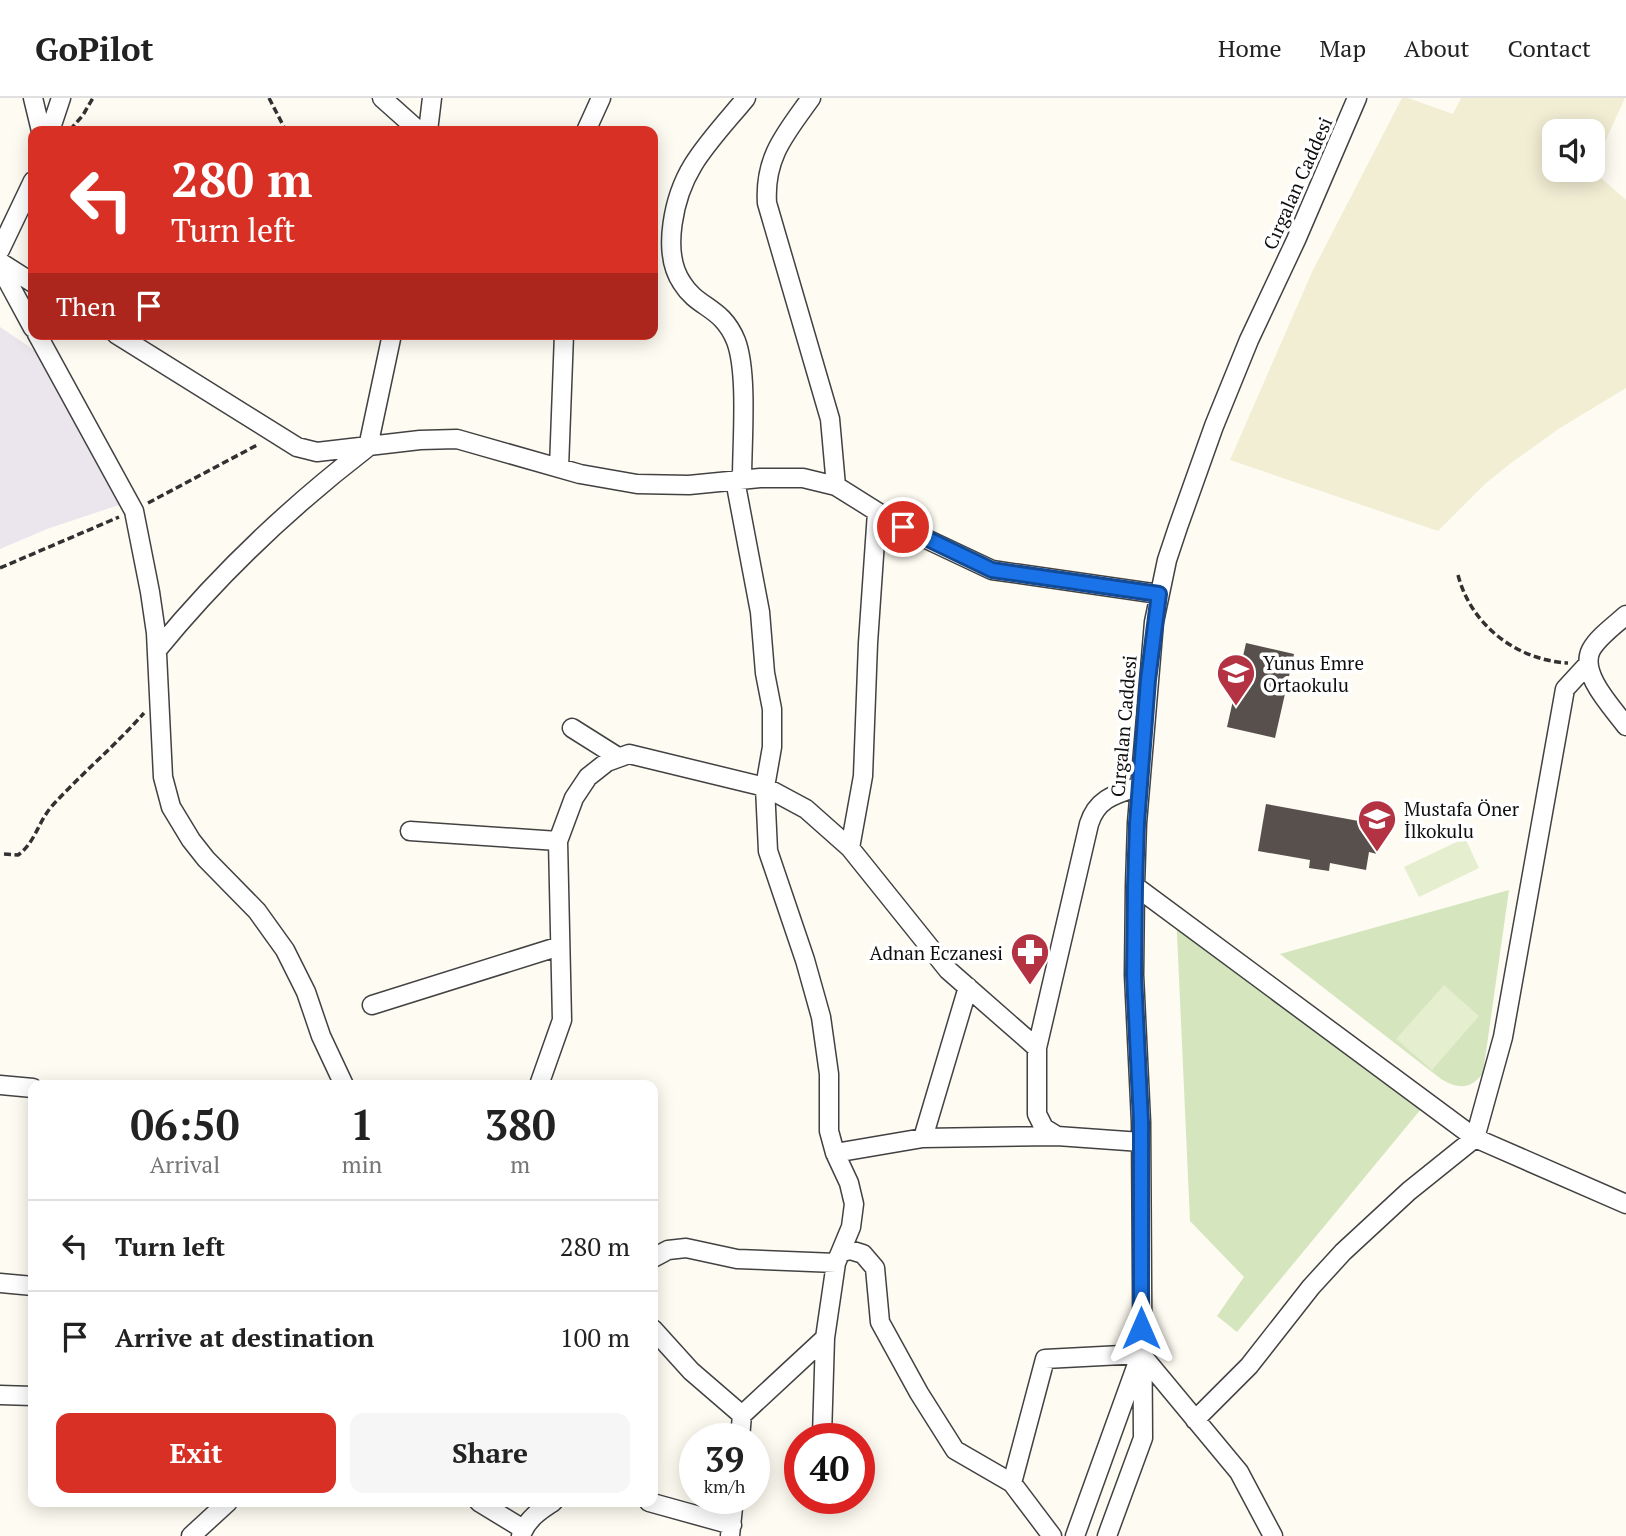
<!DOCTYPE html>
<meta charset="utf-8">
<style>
body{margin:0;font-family:"PT Serif",serif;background:#f6f6f6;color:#222;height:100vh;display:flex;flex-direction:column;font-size:26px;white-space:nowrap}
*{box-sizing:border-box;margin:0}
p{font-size:23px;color:#767676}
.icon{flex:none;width:38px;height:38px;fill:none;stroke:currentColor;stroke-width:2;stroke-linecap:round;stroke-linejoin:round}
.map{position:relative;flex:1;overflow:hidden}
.details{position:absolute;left:28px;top:982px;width:630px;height:427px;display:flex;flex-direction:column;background:#fff;border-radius:14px;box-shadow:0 4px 18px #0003}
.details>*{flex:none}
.banner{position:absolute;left:28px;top:28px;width:630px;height:214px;border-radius:14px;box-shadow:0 4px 18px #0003;background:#d93025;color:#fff;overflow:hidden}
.buttons{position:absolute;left:1542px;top:21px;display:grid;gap:14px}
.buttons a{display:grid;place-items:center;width:63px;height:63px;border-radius:14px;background:#fff;box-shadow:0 4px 18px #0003;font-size:35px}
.speed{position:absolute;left:679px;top:1325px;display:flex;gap:14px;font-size:35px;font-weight:700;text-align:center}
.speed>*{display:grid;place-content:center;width:91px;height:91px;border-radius:50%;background:#fff;box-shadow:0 4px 18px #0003;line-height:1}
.speed small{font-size:18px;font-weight:400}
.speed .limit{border:10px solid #d22;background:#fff;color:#111}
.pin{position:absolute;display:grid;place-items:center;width:60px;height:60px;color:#fff;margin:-30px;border:4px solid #fff;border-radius:50%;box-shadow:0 2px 7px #0007}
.me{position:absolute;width:77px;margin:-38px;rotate:0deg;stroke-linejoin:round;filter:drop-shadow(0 0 5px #0008)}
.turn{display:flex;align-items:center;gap:24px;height:147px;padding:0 28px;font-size:32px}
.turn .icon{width:91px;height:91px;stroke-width:2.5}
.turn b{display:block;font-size:49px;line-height:60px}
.then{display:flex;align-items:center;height:66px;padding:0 28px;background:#0003;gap:14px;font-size:26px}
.eta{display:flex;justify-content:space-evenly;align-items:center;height:119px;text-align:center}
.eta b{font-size:42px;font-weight:800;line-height:49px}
.button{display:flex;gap:14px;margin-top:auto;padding:14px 28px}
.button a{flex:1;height:80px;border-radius:14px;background:#d93025;color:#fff;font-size:28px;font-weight:800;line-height:80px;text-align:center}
.button a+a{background:#f6f6f6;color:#222}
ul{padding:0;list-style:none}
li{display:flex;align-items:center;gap:21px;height:91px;padding:0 28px;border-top:2px solid #e0e0e0}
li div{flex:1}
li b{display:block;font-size:26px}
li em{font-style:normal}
header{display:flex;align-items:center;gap:42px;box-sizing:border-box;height:98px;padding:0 35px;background:#fff;border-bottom:2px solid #e0e0e0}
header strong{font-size:33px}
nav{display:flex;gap:38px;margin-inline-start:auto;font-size:24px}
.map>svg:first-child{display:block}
.industrial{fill:#ebe5ed}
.farmland{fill:#f2eed4}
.green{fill:#d5e6be}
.pitch{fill:#e5eecf}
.building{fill:#57504c}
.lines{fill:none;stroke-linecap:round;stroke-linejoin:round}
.minor-casing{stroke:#424242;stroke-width:21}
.path{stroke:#313131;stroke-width:3.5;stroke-dasharray:7 3.5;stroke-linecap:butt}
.minor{stroke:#fff;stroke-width:18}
.route-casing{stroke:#114b97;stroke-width:18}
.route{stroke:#1a73e8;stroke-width:12}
.labels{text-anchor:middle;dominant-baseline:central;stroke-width:7;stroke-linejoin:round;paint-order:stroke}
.street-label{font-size:19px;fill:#0f0f0f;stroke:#fff}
.poi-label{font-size:19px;fill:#0f0f0f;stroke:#fff;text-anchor:start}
</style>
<header>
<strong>GoPilot</strong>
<nav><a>Home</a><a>Map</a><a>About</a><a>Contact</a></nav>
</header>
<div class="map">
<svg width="1626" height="1438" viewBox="0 0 1626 1438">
<rect width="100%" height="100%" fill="#fefbf2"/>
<path class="industrial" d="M0 229 40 256 82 305 114 354 137 401 47 431 0 451Z"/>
<path class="farmland" d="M1402 0H1408L1453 16 1461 0H1625L1593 70 1592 33H1554V72H1592L1626 102V290L1560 330 1511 365 1485 386 1438 433 1230 362 1312 174Z"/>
<path class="green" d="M1509 792 1483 975C1471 992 1457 991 1441 981L1280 856Z
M1176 814 1426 1005 1237 1234 1217 1218 1244 1179 1190 1123Z"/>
<path class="pitch" d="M1465 740 1479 770 1419 799 1404 769Z
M1444 887 1479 918 1432 972 1396 941Z"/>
<path class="building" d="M1246 545 1294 556 1275 640 1227 629Z
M1266 706 1375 726 1372 744 1379 745 1377 756 1369 754 1366 772 1330 765 1329 773 1309 770 1310 762 1258 753Z"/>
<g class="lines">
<g class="minor-casing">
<path id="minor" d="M33 0 41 33
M382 0 419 33
M811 0C786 35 764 59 767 105L830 321 836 388
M50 33 61 0
M428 33 432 0
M586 33 601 0
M0 152 33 83
M0 164 33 185
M0 169 33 230
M37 236 134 413 150 494 156 535 163 679 171 709 191 742 206 761 257 813 285 852 306 894 321 938 344 987
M116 236 297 349 317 354 420 342 457 341 580 376 637 386 689 387 760 380H803L836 388 903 430 992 472 1159 496
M559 370 564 236
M742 381C742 344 748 275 736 243 722 208 698 211 682 185 661 154 674 98 693 67 707 44 728 22 746 0
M735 382 760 514 765 575 772 611V649L765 689 768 753 805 862 821 919 829 976V1033L835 1055 849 1085 854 1106 851 1129 836 1165 825 1240 742 1317 740 1340
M1626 517C1615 527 1598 539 1591 552 1579 576 1613 610 1626 628
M157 552C220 475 290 409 368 349L392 236
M572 630 618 659
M1140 688C1116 696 1097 700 1089 726L1037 950V1016L1044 1030 1057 1038 1141 1044
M410 733 558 743
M850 750 863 678 868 545 877 414
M1135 788 1475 1040 1626 1106
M372 907 560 848
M0 987 33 990
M539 987 562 922 558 743 574 700 588 679 607 664 629 656 765 689 806 711 850 750 948 872 1037 950
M923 1040 968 889
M835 1055 923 1040 1057 1038
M842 1154 850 1152 863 1156 875 1170 880 1224 919 1295 955 1352 1012 1385
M653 1160 668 1152 686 1150 737 1161 836 1165
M0 1185 33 1188
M653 1231 691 1273 742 1317
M1141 1256 1239 1374 1273 1438
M0 1297 33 1298
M1195 1322 1249 1268 1311 1189 1343 1154 1409 1093 1475 1040 1503 939 1565 591 1588 566
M822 1338 825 1240
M479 1404 523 1431
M649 1404 732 1427
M191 1438 228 1404
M521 1438C526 1422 540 1412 553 1404
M730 1438 734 1400
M1052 1438 1012 1385 1045 1261 1141 1256
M1075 1438 1136 1269
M1107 1438 1143 1340 1141 1024 1134 877 1135 788 1137 725 1154 524 1167 462 1178 429 1214 328 1249 242 1296 142 1357 0"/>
</g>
<path class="path" d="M269 0 286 33
M70 32 83 17 93 0
M148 405 259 346
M0 470 119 419
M1458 477C1471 527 1516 562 1568 565
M4 756 18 757C35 745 38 724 52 708 81 676 115 648 144 615"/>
<use href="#minor" class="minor"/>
</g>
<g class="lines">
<g class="route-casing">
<path id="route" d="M903 429 992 472 1159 496 1148 582 1137 725 1135 788 1134 877 1141 1024V1230"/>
</g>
<use href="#route" class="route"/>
</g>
<defs>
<g id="school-pin" transform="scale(2.0125)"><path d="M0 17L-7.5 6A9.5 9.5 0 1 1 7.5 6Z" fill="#b33342" stroke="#fff"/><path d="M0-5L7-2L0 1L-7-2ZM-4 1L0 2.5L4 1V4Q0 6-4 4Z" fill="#fff"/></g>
<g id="pharmacy-pin" transform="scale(2.0125)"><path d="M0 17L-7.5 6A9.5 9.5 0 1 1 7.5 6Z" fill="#b33342" stroke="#fff"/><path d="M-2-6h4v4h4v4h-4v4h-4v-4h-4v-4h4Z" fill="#fff"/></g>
</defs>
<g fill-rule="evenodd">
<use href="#school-pin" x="1236" y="575"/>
<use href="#school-pin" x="1377" y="721"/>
<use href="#pharmacy-pin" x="1030" y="854"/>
</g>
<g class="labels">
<g class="street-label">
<text transform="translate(1297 85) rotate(-66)">Cırgalan Caddesi</text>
<text transform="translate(1123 628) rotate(-85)">Cırgalan Caddesi</text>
</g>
<g class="poi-label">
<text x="1263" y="564">Yunus Emre<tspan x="1263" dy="22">Ortaokulu</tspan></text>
<text x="1404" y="710">Mustafa Öner<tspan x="1404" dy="22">İlkokulu</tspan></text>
<text x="1003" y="854" text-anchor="end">Adnan Eczanesi</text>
</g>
</g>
</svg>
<div class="buttons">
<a><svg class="icon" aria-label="sound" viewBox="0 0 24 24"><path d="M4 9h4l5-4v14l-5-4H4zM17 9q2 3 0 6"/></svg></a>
</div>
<div class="speed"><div>39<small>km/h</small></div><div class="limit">40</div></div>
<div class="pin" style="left:903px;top:429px;background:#d93025"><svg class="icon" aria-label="arrive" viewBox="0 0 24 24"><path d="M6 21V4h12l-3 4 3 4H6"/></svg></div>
<svg class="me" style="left:1141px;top:1230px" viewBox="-20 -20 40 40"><path d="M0-17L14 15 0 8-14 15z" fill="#1a73e8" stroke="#fff" stroke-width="4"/></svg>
<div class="banner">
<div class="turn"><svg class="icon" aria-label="left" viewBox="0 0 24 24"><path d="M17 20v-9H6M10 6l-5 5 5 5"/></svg><div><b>280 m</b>Turn left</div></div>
<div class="then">Then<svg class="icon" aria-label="arrive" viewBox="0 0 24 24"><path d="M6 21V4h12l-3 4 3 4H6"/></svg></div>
</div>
<section class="details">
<div class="eta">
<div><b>06:50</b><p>Arrival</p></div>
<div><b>1</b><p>min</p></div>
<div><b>380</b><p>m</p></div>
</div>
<ul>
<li><svg class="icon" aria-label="left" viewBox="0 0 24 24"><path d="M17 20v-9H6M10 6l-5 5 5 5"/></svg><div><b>Turn left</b></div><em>280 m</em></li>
<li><svg class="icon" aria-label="arrive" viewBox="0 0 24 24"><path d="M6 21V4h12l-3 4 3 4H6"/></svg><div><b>Arrive at destination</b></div><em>100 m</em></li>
</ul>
<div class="button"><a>Exit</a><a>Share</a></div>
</section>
</div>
